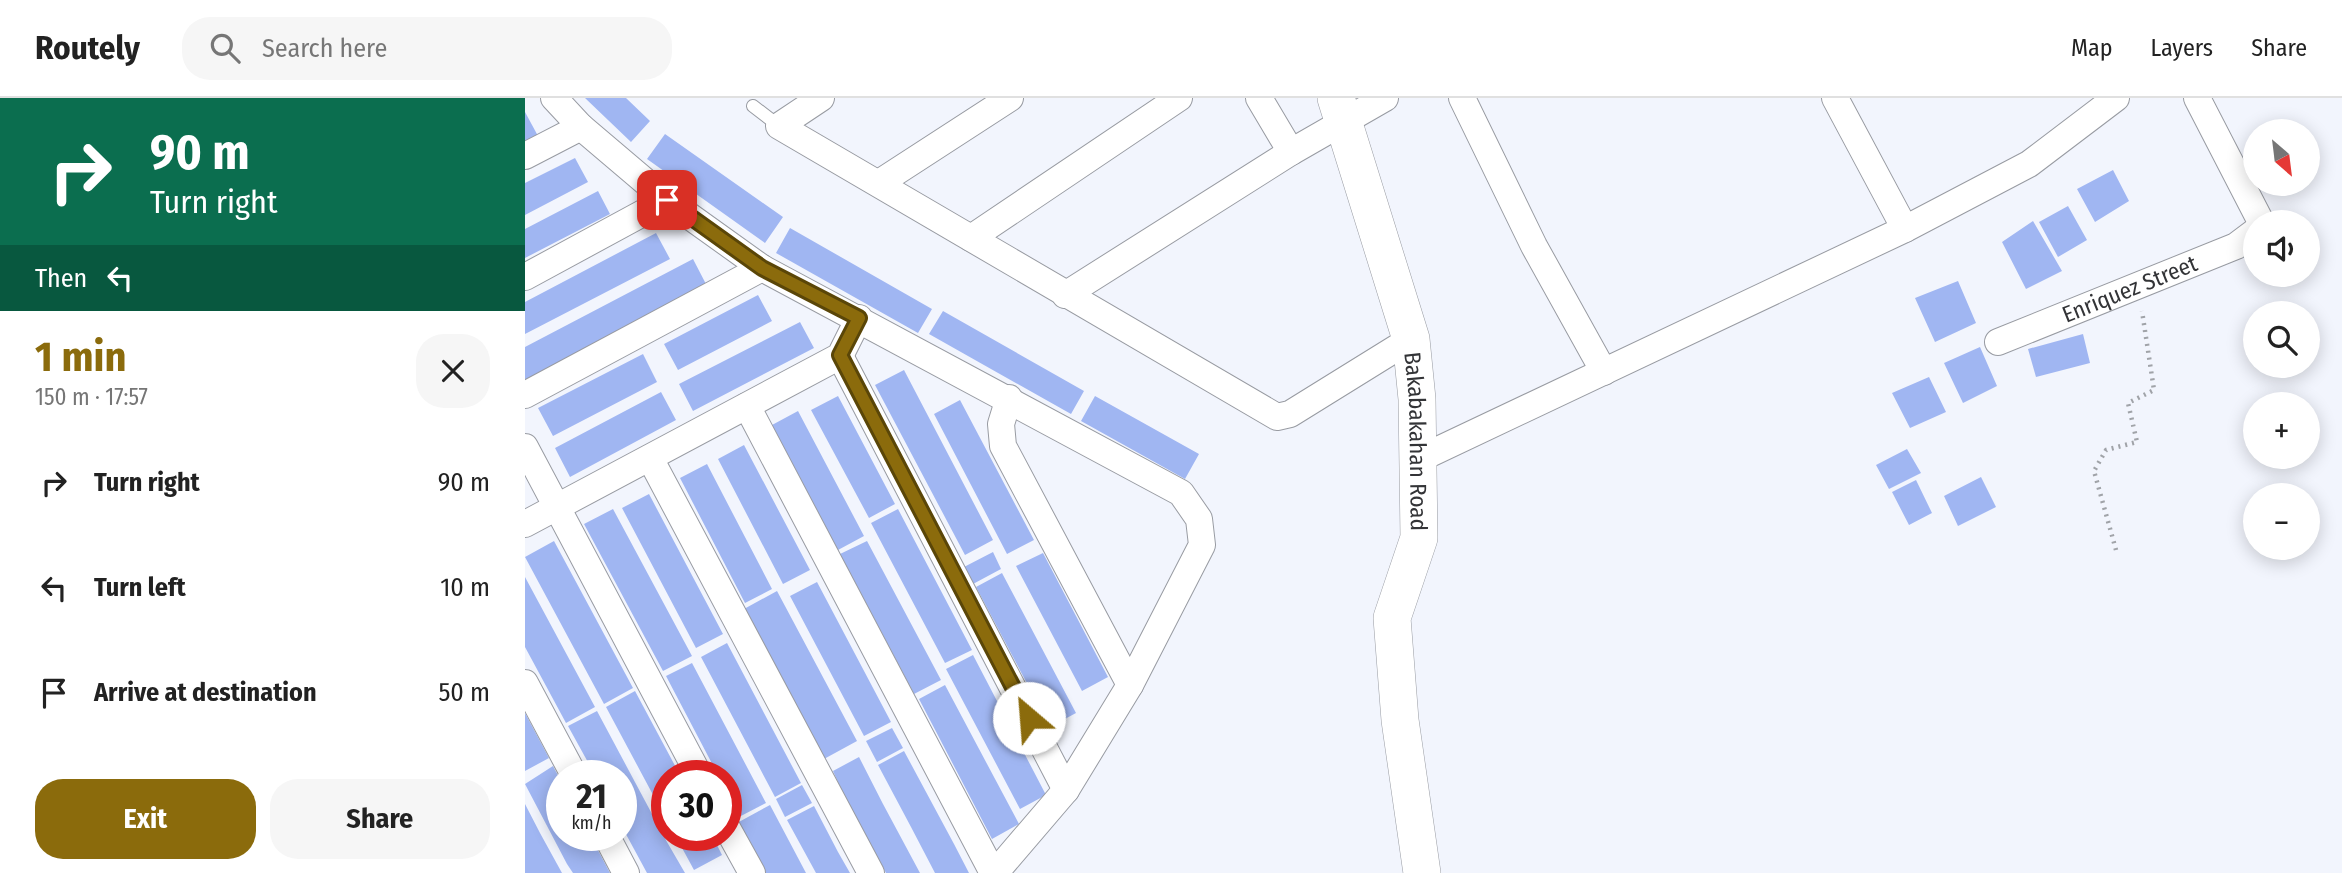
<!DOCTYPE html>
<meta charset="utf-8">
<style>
body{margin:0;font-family:"Fira Sans Condensed",sans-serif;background:#f6f6f6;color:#222;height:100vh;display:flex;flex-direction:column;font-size:26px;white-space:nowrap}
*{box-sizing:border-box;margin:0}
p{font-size:23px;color:#767676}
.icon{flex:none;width:38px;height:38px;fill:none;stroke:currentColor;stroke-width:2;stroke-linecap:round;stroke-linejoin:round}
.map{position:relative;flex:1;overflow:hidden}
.drawer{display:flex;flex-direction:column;background:#fff;width:525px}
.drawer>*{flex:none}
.banner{background:#0b6e4f;color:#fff;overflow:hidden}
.needle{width:46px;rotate:152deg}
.fabs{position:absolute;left:1718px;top:21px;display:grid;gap:14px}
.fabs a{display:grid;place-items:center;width:77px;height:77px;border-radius:50%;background:#fff;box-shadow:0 4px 18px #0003;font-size:35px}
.speed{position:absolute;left:21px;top:662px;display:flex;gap:14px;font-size:35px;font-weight:700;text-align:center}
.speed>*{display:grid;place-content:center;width:91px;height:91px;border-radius:50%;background:#fff;box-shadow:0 4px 18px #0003;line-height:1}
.speed small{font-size:18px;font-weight:400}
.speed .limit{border:10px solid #d22;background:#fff;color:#111}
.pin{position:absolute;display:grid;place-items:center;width:60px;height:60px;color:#fff;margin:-30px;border-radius:14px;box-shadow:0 4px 10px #0006}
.me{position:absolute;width:77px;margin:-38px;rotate:333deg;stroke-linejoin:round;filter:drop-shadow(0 0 5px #0008)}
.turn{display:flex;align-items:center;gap:24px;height:147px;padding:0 35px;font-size:32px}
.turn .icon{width:91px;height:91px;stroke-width:2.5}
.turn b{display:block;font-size:49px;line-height:60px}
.then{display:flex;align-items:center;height:66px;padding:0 35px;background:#0003;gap:14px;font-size:26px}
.round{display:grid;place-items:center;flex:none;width:74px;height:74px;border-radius:28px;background:#f6f6f6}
.head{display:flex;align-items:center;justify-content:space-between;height:119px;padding:0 35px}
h1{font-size:42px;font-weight:700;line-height:52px;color:#8b6b0c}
.primary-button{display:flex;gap:14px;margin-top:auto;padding:14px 35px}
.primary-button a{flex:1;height:80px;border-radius:28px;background:#8b6b0c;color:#fff;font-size:28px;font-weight:700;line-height:80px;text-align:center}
.primary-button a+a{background:#f6f6f6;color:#222}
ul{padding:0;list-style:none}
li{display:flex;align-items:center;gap:21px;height:105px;padding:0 35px}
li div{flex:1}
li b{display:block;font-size:26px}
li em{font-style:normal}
header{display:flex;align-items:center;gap:42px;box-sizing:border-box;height:98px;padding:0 35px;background:#fff;border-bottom:2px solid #e0e0e0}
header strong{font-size:33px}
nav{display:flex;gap:38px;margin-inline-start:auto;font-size:24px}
.search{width:490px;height:63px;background:#f6f6f6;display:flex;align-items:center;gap:18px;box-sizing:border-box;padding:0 24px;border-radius:28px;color:#767676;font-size:26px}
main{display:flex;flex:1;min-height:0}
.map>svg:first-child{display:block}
.building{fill:#a0b6f2}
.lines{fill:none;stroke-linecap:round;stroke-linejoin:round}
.lane-casing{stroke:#989ba2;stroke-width:14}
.street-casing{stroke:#989ba2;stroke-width:28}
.secondary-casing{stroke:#989ba2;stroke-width:38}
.path{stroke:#a0a3a8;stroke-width:4.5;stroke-dasharray:2 5;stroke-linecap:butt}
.lane{stroke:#fff;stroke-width:12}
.street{stroke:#fff;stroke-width:26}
.secondary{stroke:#fff;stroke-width:37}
.route-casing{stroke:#5a4608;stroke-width:18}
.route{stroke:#8b6b0c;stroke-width:12}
.labels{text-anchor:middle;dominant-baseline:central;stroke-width:6;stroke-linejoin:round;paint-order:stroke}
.street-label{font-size:23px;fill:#333437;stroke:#fff}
</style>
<header>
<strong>Routely</strong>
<div class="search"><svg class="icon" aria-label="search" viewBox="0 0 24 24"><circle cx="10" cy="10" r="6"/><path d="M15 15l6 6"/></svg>Search here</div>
<nav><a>Map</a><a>Layers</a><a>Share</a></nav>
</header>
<main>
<section class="drawer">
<div class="banner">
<div class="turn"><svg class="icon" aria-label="right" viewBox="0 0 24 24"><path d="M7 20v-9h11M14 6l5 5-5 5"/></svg><div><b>90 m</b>Turn right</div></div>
<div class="then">Then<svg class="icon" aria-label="left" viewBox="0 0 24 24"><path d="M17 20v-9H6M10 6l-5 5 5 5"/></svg></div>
</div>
<div class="head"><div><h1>1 min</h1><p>150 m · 17:57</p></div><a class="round"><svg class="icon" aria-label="close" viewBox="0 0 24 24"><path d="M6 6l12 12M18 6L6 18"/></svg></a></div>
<ul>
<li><svg class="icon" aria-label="right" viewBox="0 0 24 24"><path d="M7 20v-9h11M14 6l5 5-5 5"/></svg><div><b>Turn right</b></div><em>90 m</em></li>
<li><svg class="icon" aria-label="left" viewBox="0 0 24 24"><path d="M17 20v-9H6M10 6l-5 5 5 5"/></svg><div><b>Turn left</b></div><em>10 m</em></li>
<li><svg class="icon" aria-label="arrive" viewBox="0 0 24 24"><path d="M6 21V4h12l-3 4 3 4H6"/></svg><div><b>Arrive at destination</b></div><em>50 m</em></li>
</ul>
<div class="primary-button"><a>Exit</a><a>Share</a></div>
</section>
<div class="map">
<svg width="1817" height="775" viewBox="0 0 1817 775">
<rect width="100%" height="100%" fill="#f2f5fd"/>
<path class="building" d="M60 0H101L125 23 106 44Z
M0 14 13 38 0 44Z
M140 36 258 119 240 145 122 61Z
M50 60 63 84 0 117V85Z
M1588 72 1604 103 1570 124 1552 91Z
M73 93 85 116 0 160V131Z
M1543 108 1562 142 1533 159 1514 124Z
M1508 123 1537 173 1501 191 1477 144Z
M265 130 407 211 393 235 251 155Z
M131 135 145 161 0 236V204Z
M168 161 182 188 0 284V249Z
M1433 183 1451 225 1410 244 1390 200Z
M233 197 247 223 153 272 139 246Z
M418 213 559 293 546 316 404 236Z
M275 224 289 250 168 313 154 286Z
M1558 236 1565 265 1511 279 1503 251Z
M1455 249 1472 288 1438 305 1419 265Z
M118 256 132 284 28 338 13 310Z
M379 272 468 442 440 457 350 287Z
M1404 279 1421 314 1385 330 1367 295Z
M136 294 151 322 45 379 30 350Z
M313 298 370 406 344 420 286 312Z
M570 298 674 356 660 381 556 323Z
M435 302 509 442 482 456 409 316Z
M273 313 339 438 313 452 247 327Z
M219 347 285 472 258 486 193 361Z
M1382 351 1396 375 1364 391 1351 367Z
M182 366 247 491 220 505 155 380Z
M1456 379 1471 409 1433 428 1419 398Z
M1391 382 1407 415 1384 427 1367 394Z
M124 396 198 536 171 550 97 410Z
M88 411 167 558 138 573 59 426Z
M373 411 447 552 420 565 346 425Z
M29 443 108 590 79 606 0 459Z
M342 443 416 582 389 596 315 456Z
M468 454 476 471 448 486 439 469Z
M518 455 583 579 557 593 491 468Z
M477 475 551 615 525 629 451 489Z
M0 479 70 609 41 625 0 549Z
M292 484 366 624 339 638 265 498Z
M252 493 332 643 299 661 219 511Z
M202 545 276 685 250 699 176 559Z
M448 557 521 697 495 711 421 571Z
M167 565 241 705 214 719 201 694V677H193L141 578Z
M420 587 494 726 467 741 394 601Z
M110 593 155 677H142V723L81 609Z
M72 613 142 744 160 775H122L96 727V677H70L43 628Z
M0 615 24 660 0 673Z
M367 630 378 650 352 664 341 643Z
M379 653 429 746 444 775H410L386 729 353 667Z
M334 659 358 706 395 775H361L315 689 308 673Z
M28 668 37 685V737H65L85 775H48L42 766 0 686Z
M277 687 287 705 260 719 251 701Z
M0 706 15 735 37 775H0Z
M245 707 281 775H238L212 725Z
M289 708 313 754 325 775H291L262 722Z
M150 737H187L197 757 169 772Z"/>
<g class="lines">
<g class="lane-casing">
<path id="lane" d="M228 8 254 28"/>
</g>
<g class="street-casing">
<g id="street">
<path d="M29 0 56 29 142 102 237 170 656 395 674 421 677 447 605 587 541 692 470 775"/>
<path d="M296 0 254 28 752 319 765 316 886 241"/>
<path d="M734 0 766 54"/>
<path d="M937 0 1009 148 1079 274"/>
<path d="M1310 0 1380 131"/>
<path d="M1672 0 1736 124"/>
<path d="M0 58 56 29"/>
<path d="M354 85 485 0"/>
<path d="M446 140 654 0"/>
<path d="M0 179 142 102"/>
<path d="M540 197 766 54 860 0"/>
<path id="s1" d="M1473 244 1711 148 1731 133"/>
<path d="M315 258 541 692"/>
<path d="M0 297 237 170"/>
<path d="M484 300 476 326 478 348 605 587"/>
<path d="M222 308 468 775"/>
<path d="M0 349 174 677"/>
<path d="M125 360 346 775"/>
<path d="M894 361 1380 131 1504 66 1591 0"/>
<path d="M0 426 315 258 334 220"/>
<path d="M0 585 49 677"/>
<path d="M201 728 227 775"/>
<path d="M81 737 101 775"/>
</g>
</g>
<g class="secondary-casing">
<g id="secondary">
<path id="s2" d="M811 0 886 241 892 301 894 440 867 520 875 622 897 775"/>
</g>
</g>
<path class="path" d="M1591 452 1569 373 1581 352 1612 344 1603 305 1629 292 1617 213"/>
<use href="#lane" class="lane"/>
<use href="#street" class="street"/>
<use href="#secondary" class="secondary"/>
</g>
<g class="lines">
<g class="route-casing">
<path id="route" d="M142 102 237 170 334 220 315 257 504 620"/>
</g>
<use href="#route" class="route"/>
</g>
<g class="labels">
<g class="street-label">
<text stroke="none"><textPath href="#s1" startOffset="142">Enriquez Street</textPath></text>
<text stroke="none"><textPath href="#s2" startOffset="355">Bakabakahan Road</textPath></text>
</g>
</g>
</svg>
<div class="fabs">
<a><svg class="needle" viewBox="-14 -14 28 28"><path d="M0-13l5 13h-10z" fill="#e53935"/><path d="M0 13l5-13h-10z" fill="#767676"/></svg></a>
<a><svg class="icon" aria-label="sound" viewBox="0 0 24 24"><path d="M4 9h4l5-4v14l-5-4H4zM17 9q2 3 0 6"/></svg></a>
<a><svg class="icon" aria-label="search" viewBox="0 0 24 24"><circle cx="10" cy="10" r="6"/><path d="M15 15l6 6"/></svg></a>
<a>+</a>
<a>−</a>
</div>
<div class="speed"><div>21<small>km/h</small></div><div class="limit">30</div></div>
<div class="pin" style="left:142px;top:102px;background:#d93025"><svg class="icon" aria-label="arrive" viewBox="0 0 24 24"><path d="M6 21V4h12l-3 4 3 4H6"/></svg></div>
<svg class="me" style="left:504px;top:620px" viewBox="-20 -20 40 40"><circle r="19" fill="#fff"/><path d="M0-13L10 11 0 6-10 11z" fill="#8b6b0c"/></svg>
</div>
</main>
